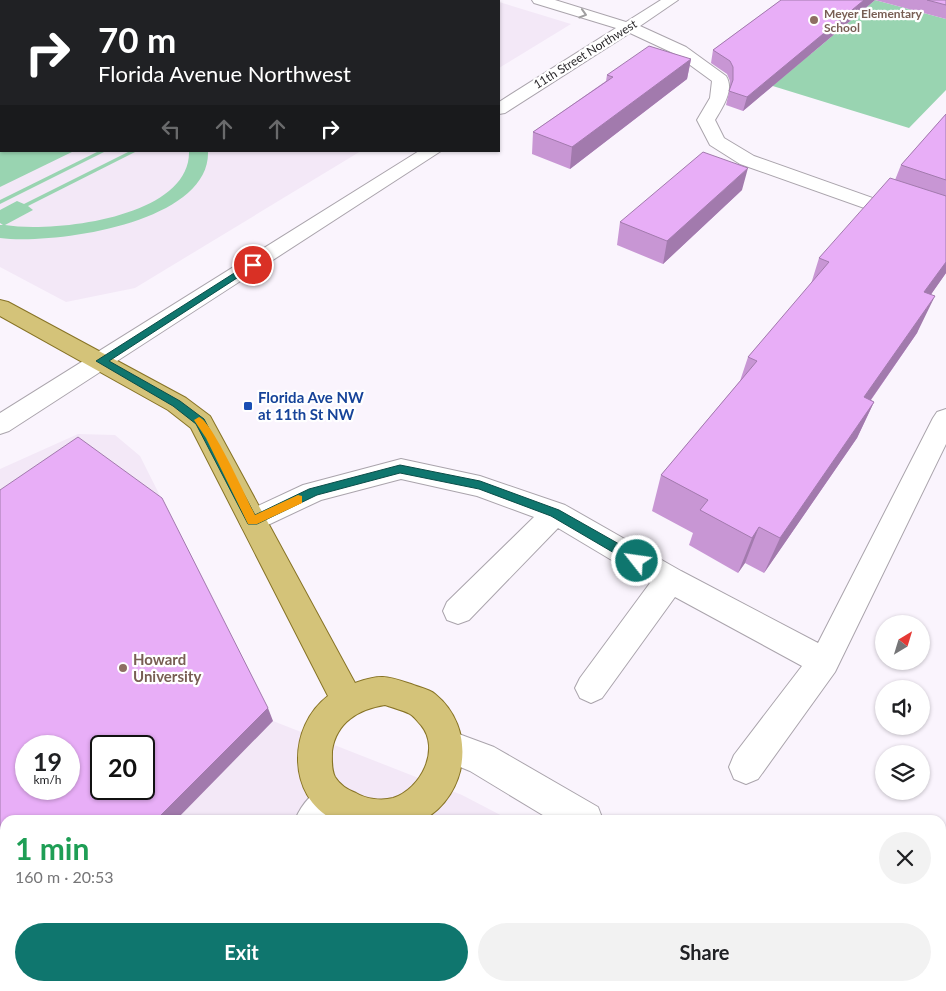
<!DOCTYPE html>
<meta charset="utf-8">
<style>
body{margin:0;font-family:Lato,sans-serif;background:#f2f2f2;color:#202124;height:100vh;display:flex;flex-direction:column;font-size:19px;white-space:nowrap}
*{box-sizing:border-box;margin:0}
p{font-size:16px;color:#757577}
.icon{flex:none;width:28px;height:28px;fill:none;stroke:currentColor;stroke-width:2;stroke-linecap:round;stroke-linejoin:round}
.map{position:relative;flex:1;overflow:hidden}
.details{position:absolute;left:0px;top:815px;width:946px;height:176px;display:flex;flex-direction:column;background:#fff;border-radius:15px 15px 0 0;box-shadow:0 1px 4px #0004}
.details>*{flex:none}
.top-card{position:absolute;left:0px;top:0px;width:500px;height:152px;box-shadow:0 1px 4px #0004;background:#202124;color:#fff;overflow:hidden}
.needle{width:32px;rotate:38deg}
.fabs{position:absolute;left:875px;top:615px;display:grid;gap:10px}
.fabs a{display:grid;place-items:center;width:55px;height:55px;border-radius:50%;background:#fff;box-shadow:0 1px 4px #0004;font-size:25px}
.speed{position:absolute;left:15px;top:735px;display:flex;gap:10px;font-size:25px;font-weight:700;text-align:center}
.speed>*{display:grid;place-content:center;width:65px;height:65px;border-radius:50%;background:#fff;box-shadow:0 1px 4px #0004;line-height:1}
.speed small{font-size:12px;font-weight:400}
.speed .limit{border:2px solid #111;border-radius:8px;background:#fff;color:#111}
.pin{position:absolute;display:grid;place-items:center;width:42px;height:42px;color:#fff;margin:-21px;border:2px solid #fff;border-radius:50%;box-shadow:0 1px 5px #0007}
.me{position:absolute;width:55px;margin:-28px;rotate:300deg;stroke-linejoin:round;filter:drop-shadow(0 0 4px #0008)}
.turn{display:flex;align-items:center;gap:18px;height:105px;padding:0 15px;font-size:22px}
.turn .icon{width:65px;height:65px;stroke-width:2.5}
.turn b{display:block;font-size:35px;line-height:42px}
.lanes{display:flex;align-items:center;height:48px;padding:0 15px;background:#0003;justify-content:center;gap:25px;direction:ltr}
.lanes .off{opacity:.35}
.round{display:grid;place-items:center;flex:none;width:52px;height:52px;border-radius:26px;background:#f2f2f2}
.summary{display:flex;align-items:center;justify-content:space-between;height:85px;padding:0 15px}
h1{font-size:30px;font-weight:700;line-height:38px;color:#1e9e55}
.action{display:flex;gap:10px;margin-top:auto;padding:10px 15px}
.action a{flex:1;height:58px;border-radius:30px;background:#0f766e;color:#fff;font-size:20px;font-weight:700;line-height:58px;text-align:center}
.action a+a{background:#f2f2f2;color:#202124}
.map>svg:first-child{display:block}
.built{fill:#f3e8f7;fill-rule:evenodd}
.green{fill:#99d4b1}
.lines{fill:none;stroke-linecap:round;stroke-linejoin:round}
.minor-casing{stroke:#aaa4ac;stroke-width:2}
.major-casing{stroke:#877325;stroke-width:2}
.minor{fill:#fff;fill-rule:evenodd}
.major{fill:#d4c379;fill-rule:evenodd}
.wall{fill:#c896d4}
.shaded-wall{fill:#a27aad}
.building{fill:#e8aef7;stroke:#a27aad;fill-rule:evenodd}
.oneway{stroke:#a09fa0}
.route{fill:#0f766e;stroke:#0a4d48}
.slow{fill:#f59e0b}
.education-dot{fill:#8d6e63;stroke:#fff;stroke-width:2}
.transit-dot{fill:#1a4fb4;stroke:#fff;stroke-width:2}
.labels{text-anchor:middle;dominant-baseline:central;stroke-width:4.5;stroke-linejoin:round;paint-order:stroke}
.far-education-label{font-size:12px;font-weight:bold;fill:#785e54;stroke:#fff;text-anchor:start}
.far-street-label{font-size:12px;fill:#2c2a2d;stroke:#fff}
.transit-label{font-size:15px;font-weight:bold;fill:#164399;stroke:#fff;text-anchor:start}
.education-label{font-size:15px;font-weight:bold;fill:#785e54;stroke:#fff;text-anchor:start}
</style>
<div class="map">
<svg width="946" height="991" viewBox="0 0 946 991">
<rect width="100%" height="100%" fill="#faf4fd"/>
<path class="built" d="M0 0H494L498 1H1V151H361L135 288 66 302 0 267Z
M499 2 571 24 499 68Z
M78 434 115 435 140 456 273 721 462 795 510 820H257L236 817 233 820H5V986H73L68 991H0V469ZM26 746H69V789H26ZM101 746H144V789H101Z
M470 986H801L808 991H470Z"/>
<path class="green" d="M875 0 946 19V90L909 128 763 83 812 53Z
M0 56 1 151H74L0 187Z
M99 151H106L0 204V200Z
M130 151H137L28 206 33 210 5 225C52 233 191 218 189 151H208C211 224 51 245 0 238V225H3L0 223V210L17 201 24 204Z"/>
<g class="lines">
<g class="minor-casing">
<path id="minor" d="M532 0H555L626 22 661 0H678L640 26 686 47 726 76C735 90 722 108 715 120L724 138 754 156 946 224V237L740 164 710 145 697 120 710 98 712 81 675 54 630 33 505 113 499 114V102L616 28 534 3Z
M419 151H441L9 431 0 434V413Z
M946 409V444L835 672 758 779 746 784 734 779 729 767 734 755 802 666 675 597 602 698 591 703 580 698 575 688 580 678 650 583 558 528 469 620 458 624 447 620 443 611 447 602 534 517 477 496 401 479 321 500 253 532 243 529 239 521 243 513 303 485 401 459 480 476 565 505 681 571 818 643 933 418 937 412Z
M448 730 494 747 598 807 603 820H551L470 771 436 757 431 746 436 735Z
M331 783 344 788 349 800 344 812 337 820H295C302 803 314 790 331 783Z
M143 986H185L183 991H141Z
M546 986H586V991H546Z
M612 986H660L662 991H614Z
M848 986H894L896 991H850Z"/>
</g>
<g class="major-casing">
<path id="major" d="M0 300 8 302 186 398 210 416 355 683C381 674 386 676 411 684 418 687 429 689 435 694 477 728 469 794 423 820H334C286 796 288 726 328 696L191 428 168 410 0 316ZM385 705C393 708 403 710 410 714 414 716 417 721 421 725 441 749 421 789 393 798 381 801 366 799 356 793 348 790 340 785 335 777 331 769 332 759 332 751 336 722 359 709 385 705Z
M946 956V991H921L922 986H941V958Z
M358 986H398V991H358Z"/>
</g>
<use href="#minor" class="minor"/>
<use href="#major" class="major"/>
</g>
<path class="wall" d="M6 0H405L406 1H9Z
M781 0H946V19L875 0 743 111 726 105 730 88V81L727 74 711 63 713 50Z
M691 59 687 79 570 169 532 154 533 132 606 81 607 75Z
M946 114V273L931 294 917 333 871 400 874 402 857 438 764 573 745 563 738 573 689 545 693 533 652 511 661 475 740 381 748 357 811 284 819 258 895 180 901 165Z
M742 190 663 264 617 245 620 222Z"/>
<path class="shaded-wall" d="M350 0H405L406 1H348Z
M864 0H875L743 111 747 97Z
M691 59 687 79 570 169 572 147Z
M748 168 742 190 663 264 667 241Z
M946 262V273L907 329 924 292Z
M935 296 917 333 847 434 864 397Z
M874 402 857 438 764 573 780 538Z
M759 527 745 563 738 573 752 538Z
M268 708 273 721 176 820H156Z
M5 971V986H12L7 991H0V976Z"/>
<path class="building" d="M66 0H350L348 1H69Z
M781 0H864L747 97 729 91 733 80V67L730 61 713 50Z
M927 0H946V5Z
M649 46 691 59 572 147 533 132 613 77 607 75Z
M946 114V180L901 165Z
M703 152 748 168 667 241 620 222Z
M890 178 946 196V262L924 292 935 296 864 397 874 402 780 538 759 527 752 538 700 510 708 500 661 475 757 361 748 357 829 262 819 258Z
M78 437 162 498 268 708 156 820H5V971L0 976V490ZM26 746H69V789H26ZM101 746H144V789H101Z"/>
<defs><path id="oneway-chevron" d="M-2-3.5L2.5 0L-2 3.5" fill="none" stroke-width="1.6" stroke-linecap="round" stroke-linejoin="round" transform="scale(1.25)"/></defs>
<use class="oneway" href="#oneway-chevron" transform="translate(583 14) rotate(17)"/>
<path class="route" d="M250 263 257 265 109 361 180 401 204 419 255 515 309 489 400 465 480 481 559 510 642 557 643 561 642 564H633L551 516 479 489 400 473 317 495 257 524H248L196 424 173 406 96 361Z"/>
<path class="slow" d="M199 417C212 421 247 499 255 515L298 495 302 496V503L257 524H248L206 438 194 420Z"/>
<g class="education-dot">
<circle cx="814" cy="20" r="5"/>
<circle cx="123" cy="668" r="5"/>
</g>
<rect class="transit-dot" x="243" y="401" width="10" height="10" rx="2.5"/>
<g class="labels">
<g class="far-education-label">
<text x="824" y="13">Meyer Elementary<tspan x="824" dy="14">School</tspan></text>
</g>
<g class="far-street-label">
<text transform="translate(585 54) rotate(-32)">11th Street Northwest</text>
</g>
<g class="transit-label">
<text x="258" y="397">Florida Ave NW<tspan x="258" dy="17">at 11th St NW</tspan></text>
</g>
<g class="education-label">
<text x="133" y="659">Howard<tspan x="133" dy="17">University</tspan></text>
</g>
</g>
</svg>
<div class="fabs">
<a><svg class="needle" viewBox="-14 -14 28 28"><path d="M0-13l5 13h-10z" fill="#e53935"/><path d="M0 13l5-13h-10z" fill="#757577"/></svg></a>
<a><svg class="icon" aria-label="sound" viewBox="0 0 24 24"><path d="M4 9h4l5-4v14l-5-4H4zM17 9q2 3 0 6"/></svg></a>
<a><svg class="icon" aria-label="layers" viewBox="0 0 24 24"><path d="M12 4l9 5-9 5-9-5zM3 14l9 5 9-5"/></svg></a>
</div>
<div class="speed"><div>19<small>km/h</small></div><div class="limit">20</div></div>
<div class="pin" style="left:253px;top:265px;background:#d93025"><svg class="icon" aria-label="arrive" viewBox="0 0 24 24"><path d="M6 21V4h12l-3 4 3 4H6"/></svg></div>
<svg class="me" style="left:637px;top:561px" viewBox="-20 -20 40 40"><circle r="17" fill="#0f766e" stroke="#fff" stroke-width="3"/><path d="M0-11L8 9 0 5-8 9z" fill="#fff"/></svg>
<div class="top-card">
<div class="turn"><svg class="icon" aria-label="right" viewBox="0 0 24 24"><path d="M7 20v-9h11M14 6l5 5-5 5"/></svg><div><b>70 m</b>Florida Avenue Northwest</div></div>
<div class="lanes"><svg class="icon off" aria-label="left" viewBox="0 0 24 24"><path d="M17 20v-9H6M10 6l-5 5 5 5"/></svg><svg class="icon off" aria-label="ahead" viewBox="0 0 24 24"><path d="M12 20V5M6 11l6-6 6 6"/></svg><svg class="icon off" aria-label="ahead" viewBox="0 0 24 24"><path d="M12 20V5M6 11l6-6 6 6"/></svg><svg class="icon" aria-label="right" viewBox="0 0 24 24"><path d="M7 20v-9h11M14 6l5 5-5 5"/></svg></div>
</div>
<section class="details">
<div class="summary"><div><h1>1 min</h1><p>160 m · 20:53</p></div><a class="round"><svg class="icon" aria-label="close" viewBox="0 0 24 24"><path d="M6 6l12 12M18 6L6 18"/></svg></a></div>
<div class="action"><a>Exit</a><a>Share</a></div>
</section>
</div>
